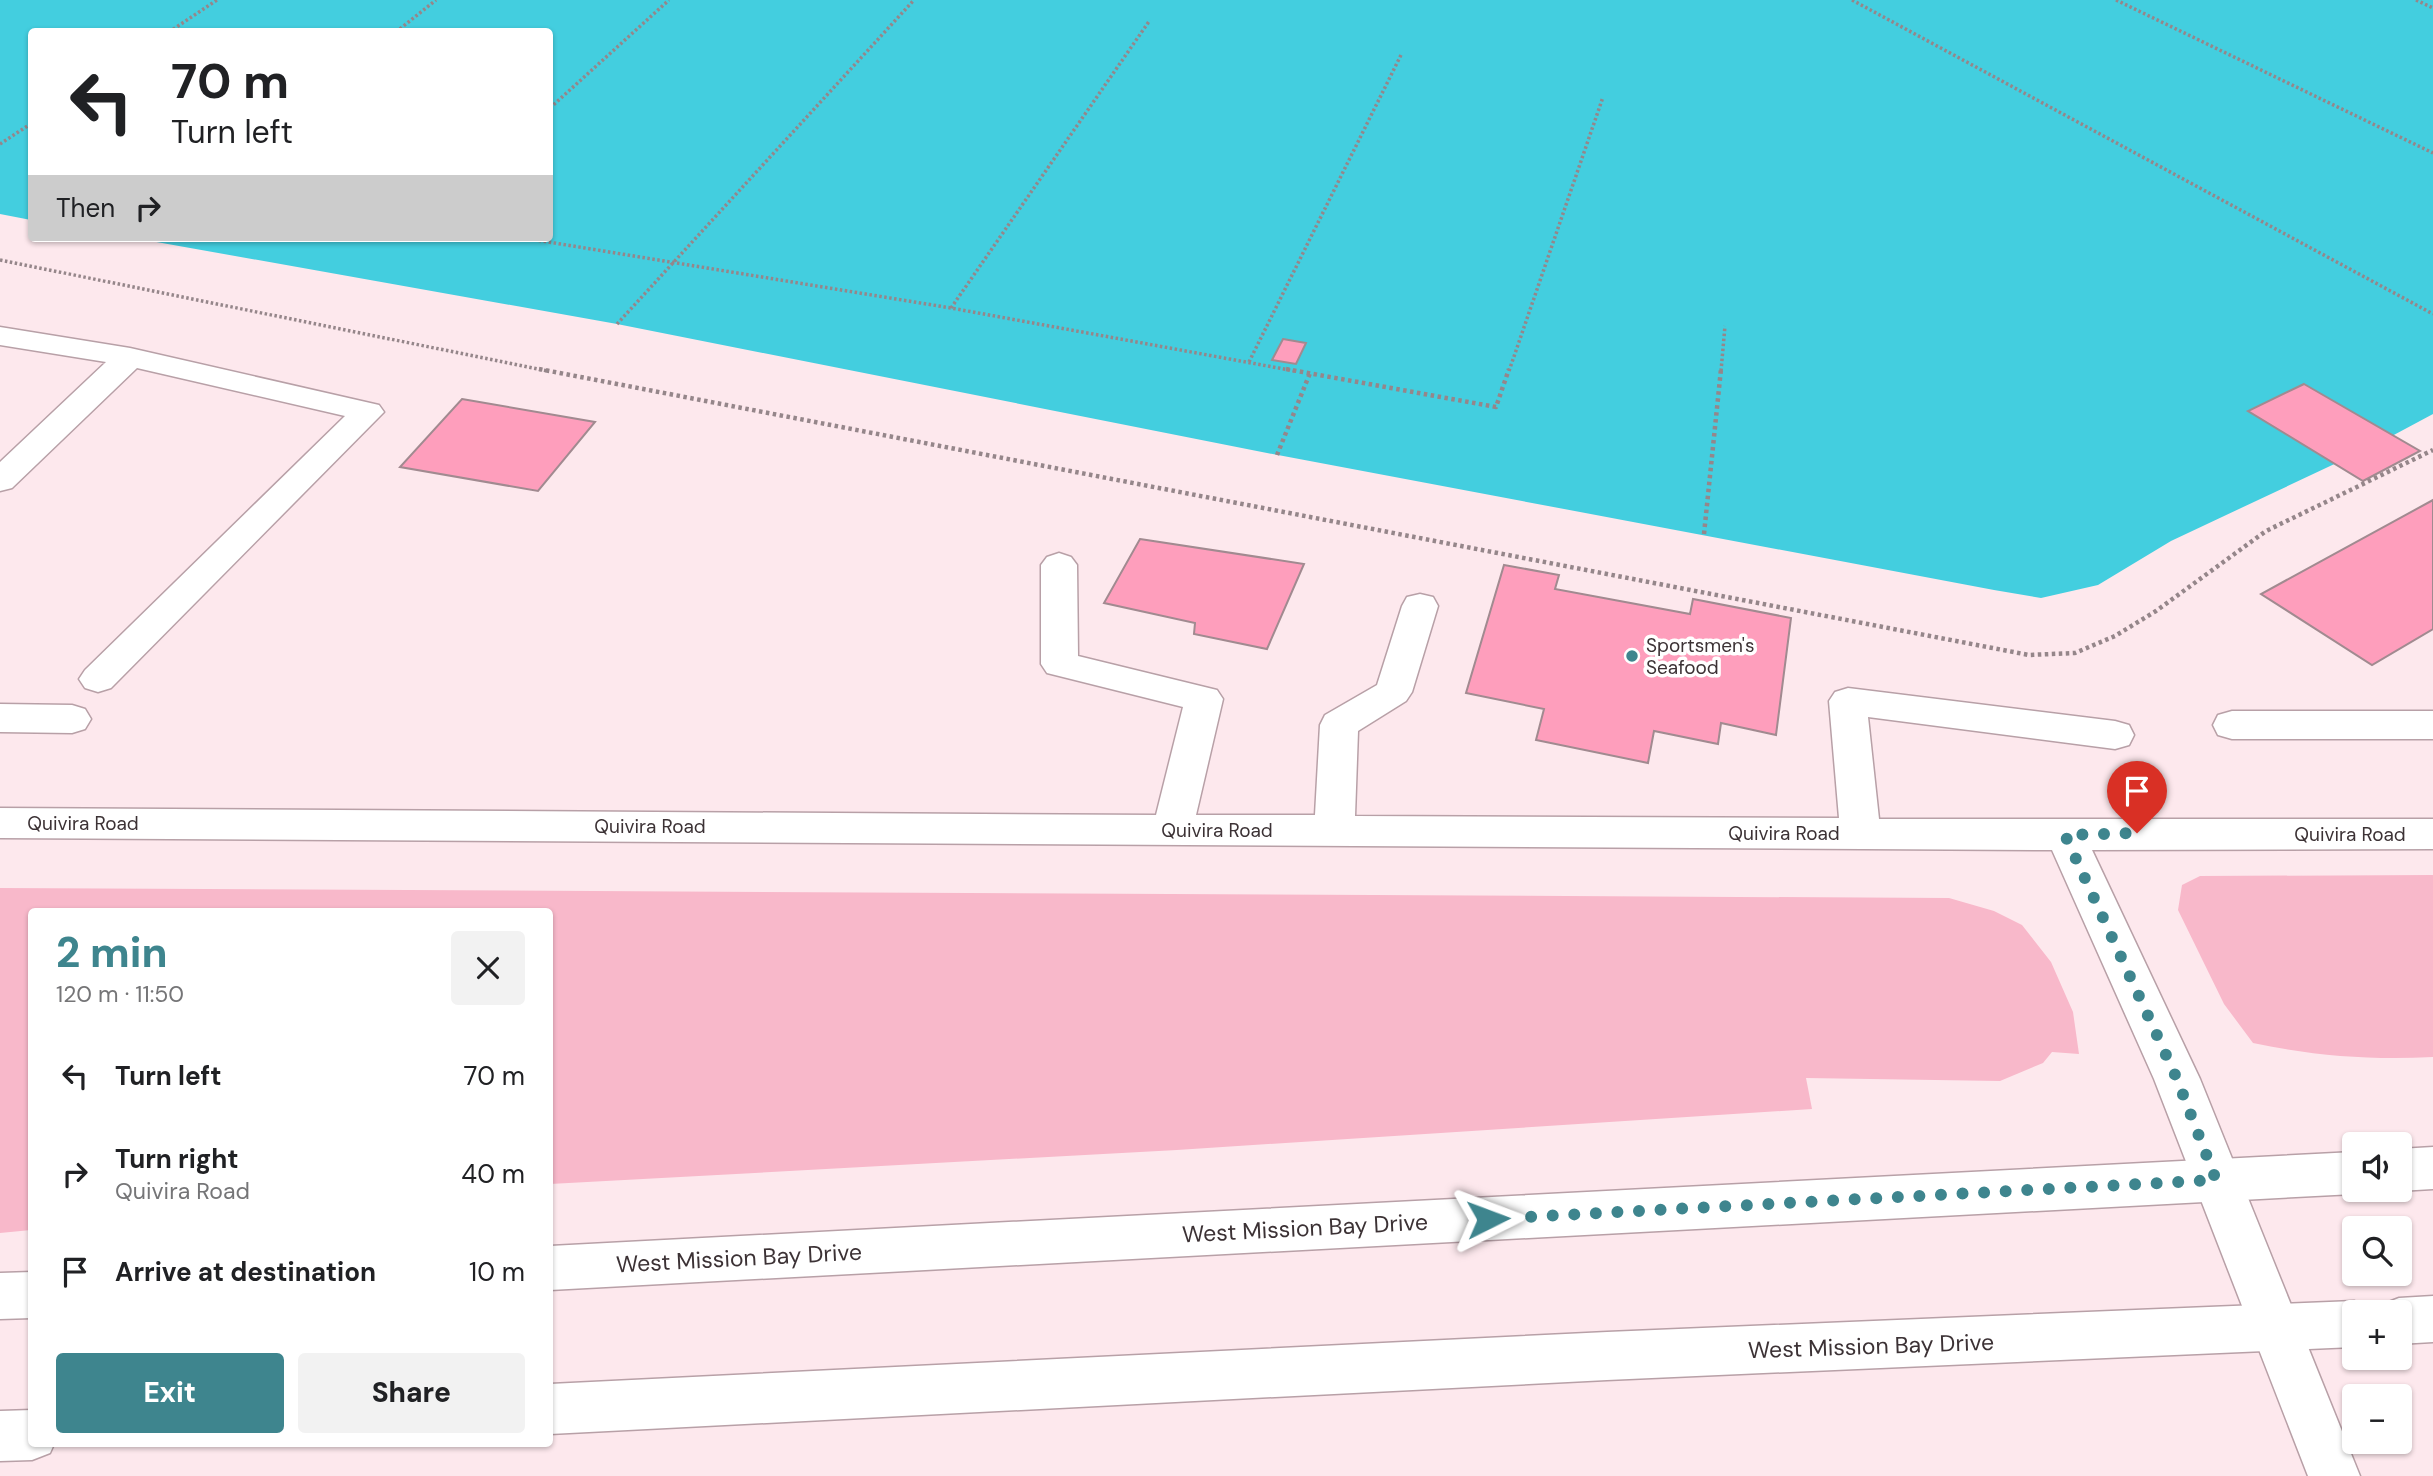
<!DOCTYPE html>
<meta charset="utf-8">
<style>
body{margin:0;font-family:"DM Sans",sans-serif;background:#f2f2f2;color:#202124;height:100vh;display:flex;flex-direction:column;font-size:26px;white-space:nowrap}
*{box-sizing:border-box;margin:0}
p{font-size:23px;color:#757577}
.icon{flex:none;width:38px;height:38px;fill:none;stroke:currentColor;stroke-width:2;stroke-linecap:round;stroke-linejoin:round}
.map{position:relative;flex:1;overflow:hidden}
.panel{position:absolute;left:28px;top:908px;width:525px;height:539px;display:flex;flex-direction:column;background:#fff;border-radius:7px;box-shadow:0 2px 5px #0004}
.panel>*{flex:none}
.top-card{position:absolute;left:28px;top:28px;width:525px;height:214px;border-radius:7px;box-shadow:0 2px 5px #0004;background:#fff;color:#202124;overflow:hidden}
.controls{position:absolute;left:2342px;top:1132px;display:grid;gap:14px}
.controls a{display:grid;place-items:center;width:70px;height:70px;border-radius:7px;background:#fff;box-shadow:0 2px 5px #0004;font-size:35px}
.pin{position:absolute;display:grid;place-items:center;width:60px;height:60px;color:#fff;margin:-72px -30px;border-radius:50% 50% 50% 0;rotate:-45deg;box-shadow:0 0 7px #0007}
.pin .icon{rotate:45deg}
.me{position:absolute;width:77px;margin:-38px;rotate:87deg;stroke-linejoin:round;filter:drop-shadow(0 0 5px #0008)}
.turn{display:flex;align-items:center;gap:24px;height:147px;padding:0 28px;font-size:32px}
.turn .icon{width:91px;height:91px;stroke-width:2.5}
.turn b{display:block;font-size:49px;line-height:60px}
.then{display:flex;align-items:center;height:66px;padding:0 28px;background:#0003;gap:14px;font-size:26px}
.round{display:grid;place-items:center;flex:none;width:74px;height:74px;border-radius:7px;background:#f2f2f2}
.head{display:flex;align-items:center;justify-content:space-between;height:119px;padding:0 28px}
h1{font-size:42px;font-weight:800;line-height:52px;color:#3e858e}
.button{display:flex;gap:14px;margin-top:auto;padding:14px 28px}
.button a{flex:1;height:80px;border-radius:7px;background:#3e858e;color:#fff;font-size:28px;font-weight:800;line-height:80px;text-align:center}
.button a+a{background:#f2f2f2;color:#202124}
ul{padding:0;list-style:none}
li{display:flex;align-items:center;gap:21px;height:98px;padding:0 28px}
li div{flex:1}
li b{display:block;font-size:26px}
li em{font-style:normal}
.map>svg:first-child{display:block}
.green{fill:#f8b8ca}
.water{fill:#43cedf}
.building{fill:#fe9ebc;stroke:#a18a90;stroke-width:2}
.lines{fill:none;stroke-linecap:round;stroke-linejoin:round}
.minor-casing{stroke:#b8a0a7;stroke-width:3}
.major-casing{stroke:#b8a0a7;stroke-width:3}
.path-far1{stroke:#95868a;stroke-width:3.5;stroke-dasharray:2.5 2.5;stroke-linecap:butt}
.path{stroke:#95868a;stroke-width:4.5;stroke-dasharray:3.5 3.5;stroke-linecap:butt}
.minor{fill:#fff;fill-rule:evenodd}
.major{fill:#fff;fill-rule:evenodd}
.route{stroke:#3e858e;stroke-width:12;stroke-dasharray:0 21.6}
.poi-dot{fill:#3e858e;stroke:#fff;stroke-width:2.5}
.labels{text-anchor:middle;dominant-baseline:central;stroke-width:7;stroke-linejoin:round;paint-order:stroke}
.poi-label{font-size:19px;fill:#3c3235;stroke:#fff;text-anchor:start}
.street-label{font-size:19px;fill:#3c3235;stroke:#fff}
.near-street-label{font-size:23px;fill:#3c3235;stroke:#fff}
</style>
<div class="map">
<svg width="2433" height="1476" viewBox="0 0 2433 1476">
<rect width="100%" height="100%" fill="#fde8ed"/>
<path class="green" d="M2433 875V1057C2370 1060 2315 1056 2253 1043L2224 1004 2178 910 2182 885 2200 876Z
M0 888 1949 898 1994 911 2022 925 2051 962 2073 1012 2079 1054 2052 1052 2043 1063 2000 1081 1806 1078 1812 1109 1177 1150 550 1184V912H32L31 1230 0 1233Z"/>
<path class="water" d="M0 0H2433V414L2377 444 2171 541 2098 585 2041 598 1994 590 1267 453 617 324 134 238H550V32H32L31 220 0 214Z"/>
<path class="building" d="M1283 339 1306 343 1296 364 1272 360Z
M2304 384 2420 451 2363 481 2248 411Z
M462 399 595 422 538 491 400 467Z
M2433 500V629L2372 665 2261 594Z
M1140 539 1304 564 1267 649 1194 634 1195 623 1104 603Z
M1504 565 1559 575 1555 589 1690 614 1693 599 1791 618 1776 735 1721 723 1718 744 1654 731 1648 763 1536 740 1544 709 1466 693Z"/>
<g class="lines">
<g class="minor-casing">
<path id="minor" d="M0 327 130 348 379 405 384 412 111 688 98 692 85 688 79 679 85 670 345 416 137 368 12 488 0 491V462L106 362 0 345Z
M1059 553 1071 557 1077 565 1078 656 1217 690 1223 699 1196 815H1315L1320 725 1325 715 1377 685 1402 606 1407 597 1420 594 1433 597 1438 606 1412 692 1406 701 1358 731 1355 816 1839 818 1829 701 1835 692 1848 688 2115 721 2129 725 2134 735 2129 745 2115 749 1868 717 1879 819H2433V849L2092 850 2200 1079 2360 1476H2308L2154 1079 2052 850 0 838V808L1156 815 1183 707 1047 673 1041 664V565L1047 557Z
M0 704 72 705 85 709 91 719 85 729 72 733 0 732Z
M2232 711H2433V739H2232L2218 735 2213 725 2218 715Z"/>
</g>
<g class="major-casing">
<path id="major" d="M2433 1147V1189L2399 1191 2397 1190 2399 1149Z
M2354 1152V1190H2364L2354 1194 550 1290V1246Z
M32 1272V1318L0 1319V1273Z
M2433 1296V1342L2399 1344V1312H2378L2381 1305 2399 1298Z
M2354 1301 2372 1308 2374 1312H2354V1347L1607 1380 550 1434V1384L1607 1332Z
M32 1410V1444H54L50 1453 32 1460 0 1461V1411Z"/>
</g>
<path class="path-far1" d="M1852 0 2433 314
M2116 0 2433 153
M2416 0 2433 8
M169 32 217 0
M396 32 436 0
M550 108 669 0
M0 144 32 123
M524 238 951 308 1295 371
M0 260 548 371
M951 308 1150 20
M617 324 914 0
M1249 362 1401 55
M1509 371 1603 97
M1721 371 1725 326"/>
<path class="path" d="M539 369 2029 655 2075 653 2115 636 2156 611 2266 531 2433 450
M1286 369 1496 407 1509 369
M1277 455 1310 373
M1704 534 1721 369"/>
<use href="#minor" class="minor"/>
<use href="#major" class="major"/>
</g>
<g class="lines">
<path class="route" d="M1488 1219 2216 1180 2177 1079 2065 835 2137 833"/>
</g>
<circle class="poi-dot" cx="1632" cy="656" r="7"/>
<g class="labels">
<g class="poi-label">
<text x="1646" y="645">Sportsmen's<tspan x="1646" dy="22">Seafood</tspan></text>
</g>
<g class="street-label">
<text x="83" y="823">Quivira Road</text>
<text x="650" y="826">Quivira Road</text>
<text x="1217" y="830">Quivira Road</text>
<text x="1784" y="833">Quivira Road</text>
<text x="2350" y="834">Quivira Road</text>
</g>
<g class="near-street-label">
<text transform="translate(1305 1228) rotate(-3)">West Mission Bay Drive</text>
<text transform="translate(739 1258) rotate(-3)">West Mission Bay Drive</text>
<text transform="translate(1871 1346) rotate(-2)">West Mission Bay Drive</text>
</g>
</g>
</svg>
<div class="controls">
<a><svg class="icon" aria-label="sound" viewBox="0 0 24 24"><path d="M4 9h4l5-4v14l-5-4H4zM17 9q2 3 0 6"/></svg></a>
<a><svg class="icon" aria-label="search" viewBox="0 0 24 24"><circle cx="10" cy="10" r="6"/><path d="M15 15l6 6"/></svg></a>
<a>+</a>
<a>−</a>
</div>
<div class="pin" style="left:2137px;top:833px;background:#d93025"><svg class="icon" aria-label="arrive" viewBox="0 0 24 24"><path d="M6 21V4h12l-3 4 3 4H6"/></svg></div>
<svg class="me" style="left:1488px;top:1219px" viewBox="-20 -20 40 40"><path d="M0-17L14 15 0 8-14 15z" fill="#3e858e" stroke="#fff" stroke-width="4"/></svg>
<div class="top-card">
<div class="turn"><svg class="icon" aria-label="left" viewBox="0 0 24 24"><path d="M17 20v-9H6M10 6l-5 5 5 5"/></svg><div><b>70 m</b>Turn left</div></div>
<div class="then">Then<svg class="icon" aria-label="right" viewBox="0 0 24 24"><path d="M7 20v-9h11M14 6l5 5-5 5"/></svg></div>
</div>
<section class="panel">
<div class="head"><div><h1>2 min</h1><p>120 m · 11:50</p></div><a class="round"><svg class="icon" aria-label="close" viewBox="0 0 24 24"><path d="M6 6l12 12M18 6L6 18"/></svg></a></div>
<ul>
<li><svg class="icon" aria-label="left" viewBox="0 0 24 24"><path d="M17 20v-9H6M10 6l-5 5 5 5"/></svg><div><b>Turn left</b></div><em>70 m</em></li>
<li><svg class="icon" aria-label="right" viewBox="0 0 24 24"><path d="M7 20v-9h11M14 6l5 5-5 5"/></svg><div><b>Turn right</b><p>Quivira Road</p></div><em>40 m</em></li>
<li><svg class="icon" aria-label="arrive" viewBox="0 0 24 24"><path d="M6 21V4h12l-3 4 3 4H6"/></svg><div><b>Arrive at destination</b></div><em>10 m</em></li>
</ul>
<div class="button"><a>Exit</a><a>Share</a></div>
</section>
</div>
